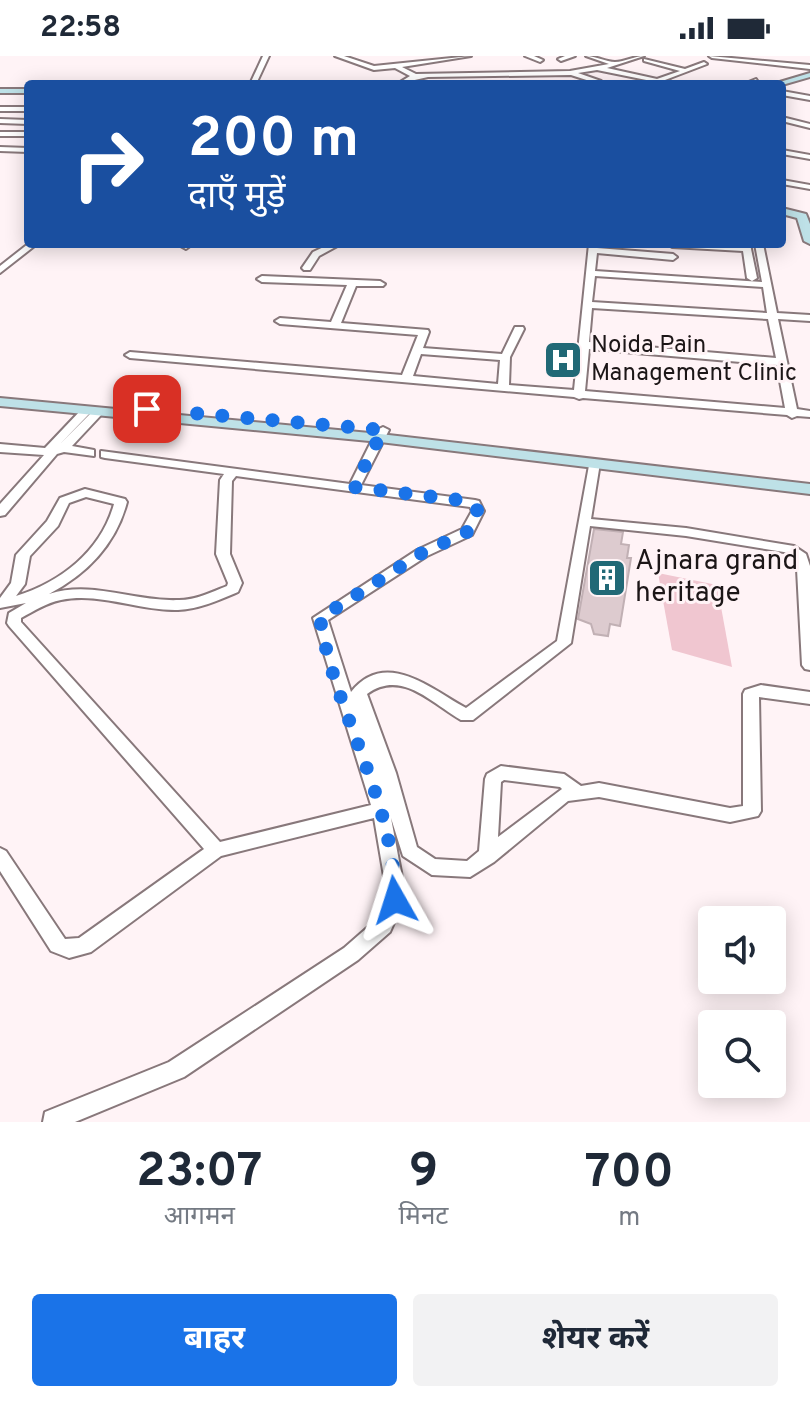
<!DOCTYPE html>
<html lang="hi">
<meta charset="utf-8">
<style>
body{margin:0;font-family:Overpass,"Noto Sans Devanagari",sans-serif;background:#f2f2f3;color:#1f2937;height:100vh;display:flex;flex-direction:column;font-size:30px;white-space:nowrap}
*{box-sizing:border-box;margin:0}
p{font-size:26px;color:#747a83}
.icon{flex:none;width:44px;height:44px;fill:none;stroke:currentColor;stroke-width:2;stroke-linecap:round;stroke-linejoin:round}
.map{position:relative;height:1066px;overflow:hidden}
.drawer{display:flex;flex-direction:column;background:#fff;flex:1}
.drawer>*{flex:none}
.banner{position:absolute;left:24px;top:24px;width:762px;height:168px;border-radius:8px;box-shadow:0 4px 20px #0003;background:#1a4fa0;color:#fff;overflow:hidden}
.buttons{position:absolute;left:698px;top:850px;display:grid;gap:16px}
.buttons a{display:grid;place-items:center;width:88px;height:88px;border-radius:8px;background:#fff;box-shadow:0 4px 20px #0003;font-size:40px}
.pin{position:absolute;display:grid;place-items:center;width:68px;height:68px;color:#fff;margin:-34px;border-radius:16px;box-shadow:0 4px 12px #0006}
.me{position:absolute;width:88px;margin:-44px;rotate:354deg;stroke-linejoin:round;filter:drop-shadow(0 0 6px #0008)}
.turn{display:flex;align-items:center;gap:28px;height:168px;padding:0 32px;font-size:36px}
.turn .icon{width:104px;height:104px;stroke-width:2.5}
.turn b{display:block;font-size:56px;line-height:68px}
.eta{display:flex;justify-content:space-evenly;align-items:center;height:136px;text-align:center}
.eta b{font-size:48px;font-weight:700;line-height:56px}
.primary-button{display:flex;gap:16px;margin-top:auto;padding:16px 32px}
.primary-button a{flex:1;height:92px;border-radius:8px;background:#1a73e8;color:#fff;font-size:32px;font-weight:700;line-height:92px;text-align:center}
.primary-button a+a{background:#f2f2f3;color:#1f2937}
.status{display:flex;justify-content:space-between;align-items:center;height:56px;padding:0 40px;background:#fff;direction:ltr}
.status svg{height:22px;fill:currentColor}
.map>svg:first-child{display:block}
.green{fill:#f0c6d0}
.building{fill:#ddcbcf;stroke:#c1b0b4;stroke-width:2}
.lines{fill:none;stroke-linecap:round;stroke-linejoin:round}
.street-casing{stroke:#88787b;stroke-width:4}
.secondary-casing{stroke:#88787b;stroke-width:4}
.street{fill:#fff;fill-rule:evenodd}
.secondary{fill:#bee1e7;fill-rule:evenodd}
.route{stroke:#1a73e8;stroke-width:14;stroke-dasharray:0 25.2}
.labels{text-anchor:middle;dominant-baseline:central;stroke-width:6;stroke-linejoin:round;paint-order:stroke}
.far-poi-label{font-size:24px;fill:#1c1617;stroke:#fff3f6;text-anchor:start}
.poi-label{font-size:28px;fill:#1c1617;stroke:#fff3f6;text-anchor:start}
</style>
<div class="status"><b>22:58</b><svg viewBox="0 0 49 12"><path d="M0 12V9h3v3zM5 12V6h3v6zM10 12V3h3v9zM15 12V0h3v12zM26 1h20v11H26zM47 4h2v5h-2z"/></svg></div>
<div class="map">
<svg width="810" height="1066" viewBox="0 0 810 1066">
<rect width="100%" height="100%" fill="#fff3f6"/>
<path class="green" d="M658 517 717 529 732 611 672 594Z"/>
<path class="building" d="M594 473 623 476 621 488 629 489 627 502H631L620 570 610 568 608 580 594 578 591 568 578 563Z"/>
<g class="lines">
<g class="street-casing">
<path id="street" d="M263 0H269L256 28H250Z
M335 0H344L374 10 471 0 402 11 416 18 570 15 609 8 586 0C596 0 606 6 615 6 625 6 634 0 644 0L607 12 657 23 680 15 644 5V3L685 13 704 6 707 8 665 24 678 28H666L597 14 578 17 601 25 599 28 571 19 428 21 397 28 410 20 395 12 374 14Z
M525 0H534L543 4 540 6Z
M565 0H575L561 5 558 3Z
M709 0 810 9V13L712 2Z
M756 23 758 26 745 28 746 27Z
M782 35 810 40V44L782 39Z
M0 51H28V55H0Z
M782 61 810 68V72L782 65Z
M0 63 28 64V68L0 67Z
M0 76H28V80H0Z
M0 91 28 92V96L0 95Z
M782 94 810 99V103L782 98Z
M782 124 810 129V133L782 128Z
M28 188H37L0 217V210Z
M177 188H189L190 190 186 193Z
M330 188H341L319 200 310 214H304L302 212 313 196Z
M589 188H597V192L673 198 677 201 673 204 597 197 595 215 762 226 755 188H763L777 257 810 259V265L778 263 797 353 810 355V361L797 360 792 362 787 359 583 342 579 343 574 341 130 302 125 299 130 296 402 319 418 279 280 268 275 265 280 262 331 266 347 229 262 226 257 223 262 220 380 225 385 228 383 230H356L341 267 428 274 429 276 423 292 502 298 515 271H523L524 273 510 301 509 329 574 334ZM595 220 763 231 767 257 592 246ZM592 252 768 263 776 302 589 286ZM589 293 777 309 785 352 585 335ZM421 298 500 304 498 328 413 320Z
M668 188 742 190V188H750L757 222 752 225 747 222 743 195 672 191Z
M86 352 92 355 90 357 60 388 94 354H102V358L72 390 94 394V400L64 396 57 398 5 459 0 460V448L44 399 0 396V388L45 392 82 353Z
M383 371 389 374 361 429 475 444 479 445 484 455 472 479 427 500 328 564 351 636C386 592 432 634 466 652L557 585 590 404 594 403 600 407 591 463 686 472 794 490 806 498 810 510V614L805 613 802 609 797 513 795 502 790 497 686 480 590 470 571 587 473 664H461C431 647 402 613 367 638L396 717 417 791 435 803 467 805 479 795 485 723 487 718 501 710 564 718 581 730 599 727 730 752 743 750V638L745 634 761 629 810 636V648L759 641 761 755 758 760 730 766 599 741 568 745 494 806 470 821 432 819 403 800 391 762 404 832V844L390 876 358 904 184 1021 75 1066H43L45 1056 169 1006 344 892 376 864 386 844V832L374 762 221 800 91 896 69 902 51 895 0 815V792L6 795 65 883 79 882 204 793 9 570 7 567 9 557 26 547 0 552V542L11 527 16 499 47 465 60 442 85 433 125 443 127 446C116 488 87 518 49 538 92 524 135 546 179 544 196 544 212 536 227 530L228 527 216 498 220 424 224 418 105 402 101 401V395L350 428 377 374ZM236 420 470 451 472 455 462 473 417 494 313 562 371 749 220 786 21 566V562C34 555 46 547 61 544 100 536 139 555 178 554 199 553 219 544 238 536L242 527 230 498 232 425ZM86 441 114 448C101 495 61 526 16 540L25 528 30 500 58 470 69 447ZM504 724 560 731 562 733 498 781 501 726Z"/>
</g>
<g class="secondary-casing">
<path id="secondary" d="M810 17V21L782 29 773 28Z
M0 33H28V37H0Z
M782 152 806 158 810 168V188L804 185 797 162 782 158Z
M0 342 380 378 810 428V438L380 386 0 350Z"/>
</g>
<use href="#street" class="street"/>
<use href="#secondary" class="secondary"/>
</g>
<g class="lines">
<path class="route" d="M147 353 383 374 354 431 467 445 478 455 467 476 422 497 320 562C334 657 395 744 395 844"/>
</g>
<defs>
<g id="hospital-square" transform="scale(2)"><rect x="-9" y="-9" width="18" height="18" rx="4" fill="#216976" stroke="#fff3f6"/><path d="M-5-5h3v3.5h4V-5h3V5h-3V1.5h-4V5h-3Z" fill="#fff"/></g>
<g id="building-square" transform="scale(2)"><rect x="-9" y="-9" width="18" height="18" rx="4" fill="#216976" stroke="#fff3f6"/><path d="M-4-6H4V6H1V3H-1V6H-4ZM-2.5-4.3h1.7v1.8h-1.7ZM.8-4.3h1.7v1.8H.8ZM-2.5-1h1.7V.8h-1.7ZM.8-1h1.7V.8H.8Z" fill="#fff"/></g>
</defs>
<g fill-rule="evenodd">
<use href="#hospital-square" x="563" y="304"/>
<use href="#building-square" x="607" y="522"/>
</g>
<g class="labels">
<g class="far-poi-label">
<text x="591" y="290">Noida Pain<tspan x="591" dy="28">Management Clinic</tspan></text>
</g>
<g class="poi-label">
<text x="635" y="506">Ajnara grand<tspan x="635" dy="32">heritage</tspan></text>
</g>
</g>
</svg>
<div class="buttons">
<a><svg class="icon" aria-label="sound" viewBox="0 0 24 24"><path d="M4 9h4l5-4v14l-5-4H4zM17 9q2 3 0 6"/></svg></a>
<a><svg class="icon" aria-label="search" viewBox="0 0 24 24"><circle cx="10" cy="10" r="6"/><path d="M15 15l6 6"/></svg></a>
</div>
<div class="pin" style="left:147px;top:353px;background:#d93025"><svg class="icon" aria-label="arrive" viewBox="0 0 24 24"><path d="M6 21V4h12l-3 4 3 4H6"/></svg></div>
<svg class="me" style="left:395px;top:844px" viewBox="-20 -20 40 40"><path d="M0-17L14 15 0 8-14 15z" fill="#1a73e8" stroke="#fff" stroke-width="4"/></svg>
<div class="banner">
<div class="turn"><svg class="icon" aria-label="right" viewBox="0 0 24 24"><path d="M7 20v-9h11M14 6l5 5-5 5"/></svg><div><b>200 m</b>दाएँ मुड़ें</div></div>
</div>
</div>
<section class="drawer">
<div class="eta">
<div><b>23:07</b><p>आगमन</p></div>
<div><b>9</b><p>मिनट</p></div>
<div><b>700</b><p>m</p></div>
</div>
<div class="primary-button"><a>बाहर</a><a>शेयर करें</a></div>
</section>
